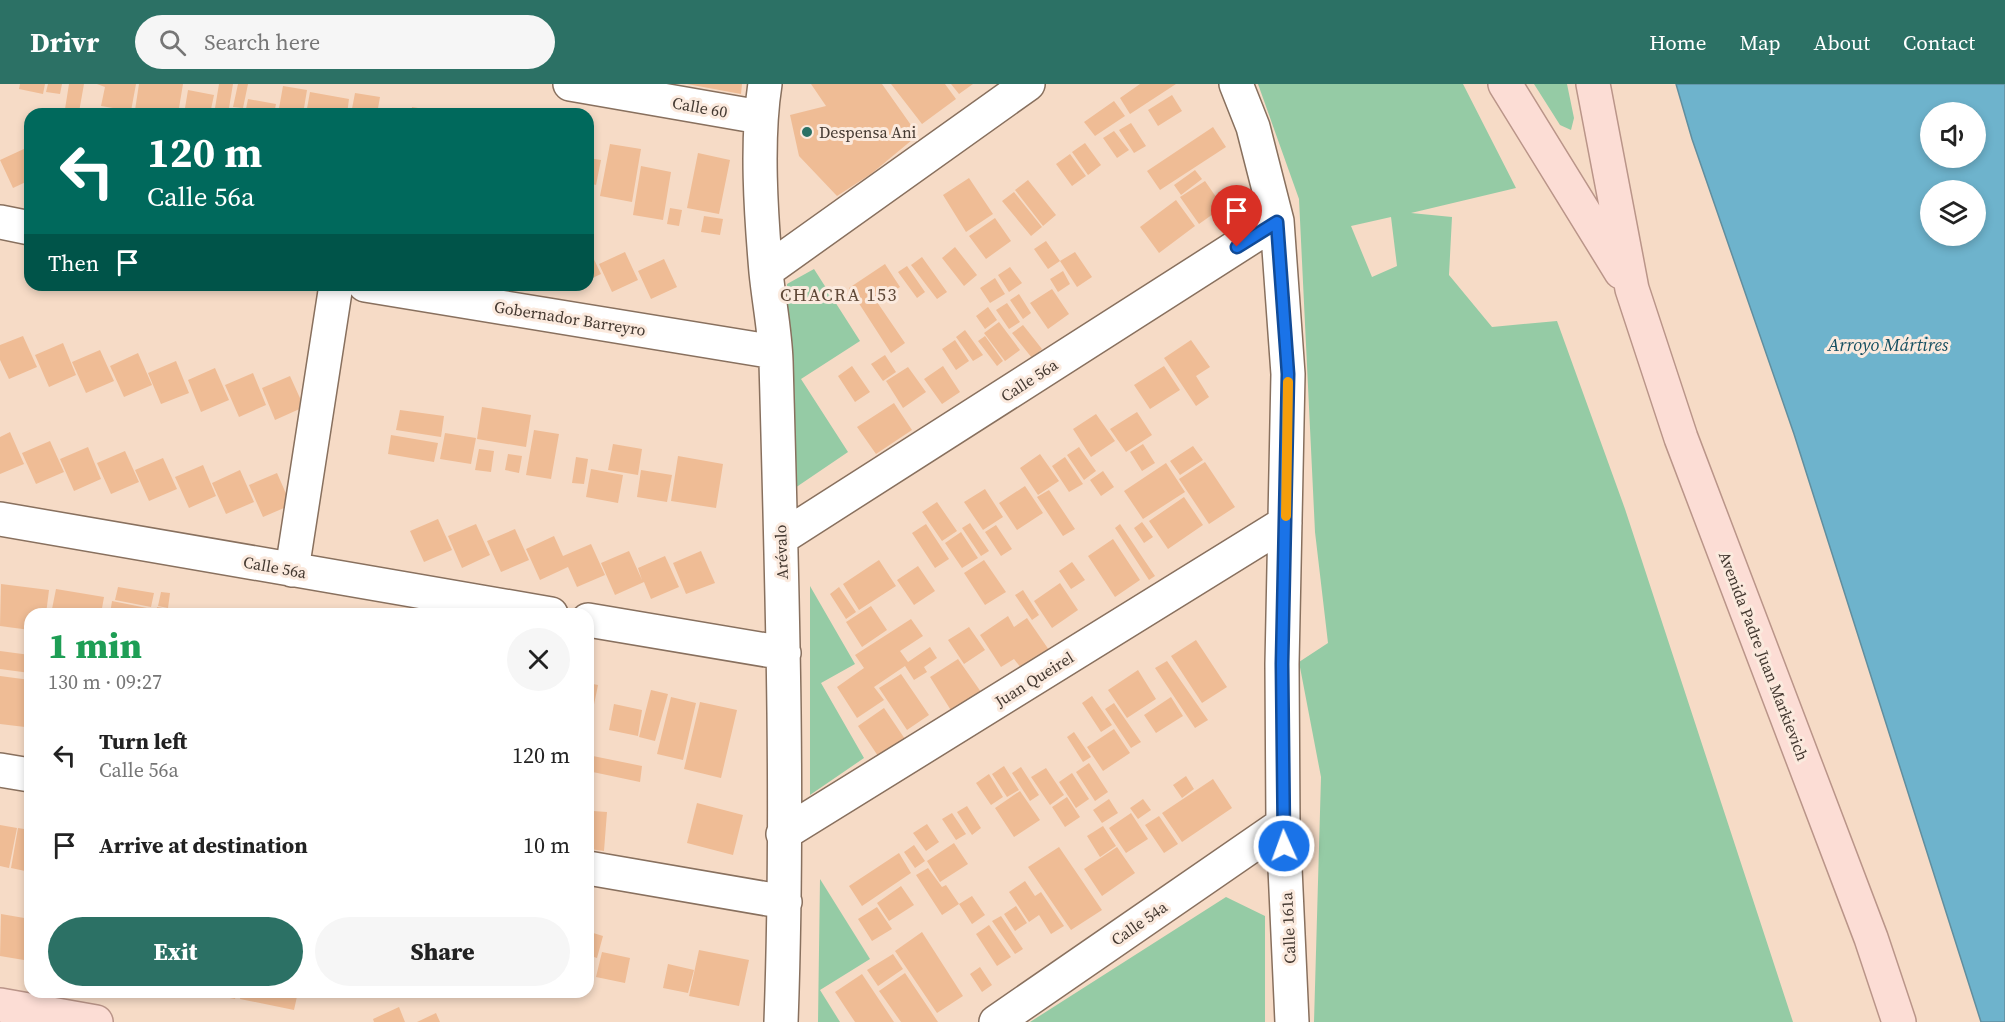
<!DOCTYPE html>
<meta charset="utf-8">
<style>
body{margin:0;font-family:"Source Serif 4",serif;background:#f6f6f6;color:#222;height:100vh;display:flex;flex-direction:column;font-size:22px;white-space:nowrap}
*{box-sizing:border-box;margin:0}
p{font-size:20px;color:#767676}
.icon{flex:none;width:33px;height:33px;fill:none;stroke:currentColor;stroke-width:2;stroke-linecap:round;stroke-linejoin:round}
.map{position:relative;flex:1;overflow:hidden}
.drawer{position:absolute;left:24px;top:524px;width:570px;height:390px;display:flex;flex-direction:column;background:#fff;border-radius:18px;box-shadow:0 3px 9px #0003}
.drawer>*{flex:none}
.hud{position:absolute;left:24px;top:24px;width:570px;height:183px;border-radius:18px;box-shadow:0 3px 9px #0003;background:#00695c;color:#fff;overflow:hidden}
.tools{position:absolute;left:1920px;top:18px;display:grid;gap:12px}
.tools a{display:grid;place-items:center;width:66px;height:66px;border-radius:50%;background:#fff;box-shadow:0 3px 9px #0003;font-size:30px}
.pin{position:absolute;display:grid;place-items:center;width:51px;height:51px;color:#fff;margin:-62px -26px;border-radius:50% 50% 50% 0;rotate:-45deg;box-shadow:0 0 6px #0007}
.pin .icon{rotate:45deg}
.me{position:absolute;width:66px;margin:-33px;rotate:358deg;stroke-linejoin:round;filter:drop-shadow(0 0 4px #0008)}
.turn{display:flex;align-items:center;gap:21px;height:126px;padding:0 24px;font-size:27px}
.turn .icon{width:78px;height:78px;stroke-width:2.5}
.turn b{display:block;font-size:42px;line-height:51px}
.then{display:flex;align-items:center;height:57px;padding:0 24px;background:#0003;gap:12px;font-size:22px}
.round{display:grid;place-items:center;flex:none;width:63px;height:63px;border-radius:32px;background:#f6f6f6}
.overview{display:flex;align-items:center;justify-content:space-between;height:102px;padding:0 24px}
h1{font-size:36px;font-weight:800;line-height:45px;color:#1e9e55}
.primary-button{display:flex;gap:12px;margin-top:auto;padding:12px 24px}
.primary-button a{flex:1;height:69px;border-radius:36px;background:#2c7165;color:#fff;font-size:24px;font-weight:800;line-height:69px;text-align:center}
.primary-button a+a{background:#f6f6f6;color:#222}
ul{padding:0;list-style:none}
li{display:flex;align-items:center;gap:18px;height:90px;padding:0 24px}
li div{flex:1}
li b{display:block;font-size:22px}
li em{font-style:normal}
header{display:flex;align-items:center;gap:36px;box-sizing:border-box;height:84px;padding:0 30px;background:#2c7165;color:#fff}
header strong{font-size:28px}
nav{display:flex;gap:33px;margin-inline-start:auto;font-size:21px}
.search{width:420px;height:54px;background:#f6f6f6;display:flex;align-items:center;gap:15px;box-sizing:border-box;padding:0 21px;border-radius:33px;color:#767676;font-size:22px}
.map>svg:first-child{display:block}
.green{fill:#95cba5;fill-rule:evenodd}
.water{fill:#6eb3cc;stroke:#618e9e;stroke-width:1.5;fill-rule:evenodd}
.building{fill:#efbc95}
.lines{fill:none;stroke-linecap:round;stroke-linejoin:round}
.minor-casing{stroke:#88705e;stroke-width:36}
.major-casing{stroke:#ba9589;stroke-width:36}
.minor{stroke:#fff;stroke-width:33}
.major{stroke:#fcddd5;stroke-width:33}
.route-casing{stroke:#114b97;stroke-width:15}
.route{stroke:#1a73e8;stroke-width:10}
.slow{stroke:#f59e0b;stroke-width:10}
.poi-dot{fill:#2c7165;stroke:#fbeade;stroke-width:2}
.labels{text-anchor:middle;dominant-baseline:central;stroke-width:6;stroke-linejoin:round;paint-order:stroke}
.street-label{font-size:16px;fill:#443931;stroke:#fbeade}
.poi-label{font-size:16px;fill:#443931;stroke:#fbeade;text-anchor:start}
.neighbourhood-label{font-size:18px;letter-spacing:1.5px;fill:#5f4837;stroke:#fbeade}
.water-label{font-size:18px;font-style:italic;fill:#154f61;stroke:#fbeade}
</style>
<header>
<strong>Drivr</strong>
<div class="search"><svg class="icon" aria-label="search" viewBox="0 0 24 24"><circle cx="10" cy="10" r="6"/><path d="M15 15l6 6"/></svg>Search here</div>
<nav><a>Home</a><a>Map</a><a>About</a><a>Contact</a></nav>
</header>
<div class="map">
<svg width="2005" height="938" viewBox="0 0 2005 938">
<rect width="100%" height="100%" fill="#f6dbc6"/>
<path class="green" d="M1258 0H1463L1516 104 1411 129 1452 133 1449 191 1492 243 1557 237 1625 425 1793 938H1314L1321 693 1299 578 1328 559 1315 448 1299 115ZM1391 133 1397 182 1372 193 1351 142Z
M1534 0H1567L1574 34 1571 46 1560 41Z
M814 185 860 257 801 295 848 368 792 406 787 200Z
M810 502 855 580 821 599 864 674 810 711Z
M820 795 870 875 820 906 840 938H818Z
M1226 813 1265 832V938H1030Z"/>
<path class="water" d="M1676 0H2005V938H1981L1794 350 1692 55ZM1930 28H1976V74H1930ZM1930 106H1976V152H1930Z"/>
<path class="building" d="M20 0H45L43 10 19 5Z
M48 0H62L60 10 46 8Z
M69 0H84L79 28 65 25Z
M97 0H136L131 27 101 22 105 3Z
M139 0H183L178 30 135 26Z
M219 0H233L228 30H214Z
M238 0H248L243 24 233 23Z
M687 0H742L741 10Z
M811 0H882L918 51 871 90 837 112 799 72 790 31 826 22Z
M891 0H945L956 15 922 40Z
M951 0H973L959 10Z
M1140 0H1176L1130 30 1120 14Z
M283 2 307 6 303 30H278Z
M188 6 214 11 210 30H184Z
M310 8 349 15 347 30H306Z
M355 9 380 13 377 30H351Z
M1172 11 1182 27 1158 42 1148 26Z
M248 15 276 20 274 30H245Z
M1114 17 1125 32 1095 52 1084 38Z
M412 23 430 26V30H411Z
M1131 39 1146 62 1134 69 1119 46Z
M1213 43 1226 63 1160 106 1147 87Z
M1114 47 1129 66 1117 74 1103 54Z
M1085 59 1101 81 1088 91 1072 68Z
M610 60 641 65 632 118 600 112Z
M26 64 30 73V96L13 104 0 76Z
M698 69 730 76 719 130 687 124Z
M1070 70 1086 92 1072 102 1056 80Z
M588 74 601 76 596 101 588 99Z
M641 82 671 88 663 136 633 131Z
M1195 86 1202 95 1181 111 1174 101Z
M969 94 993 130 966 148 943 111Z
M1028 96 1056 131 1043 142 1015 106Z
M1205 97 1223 123 1199 140 1180 113Z
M1014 108 1042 143 1031 152 1002 117Z
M1176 116 1195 142 1159 169 1140 143Z
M670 124 682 126 679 142 667 140Z
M704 132 723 135 720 151 701 148Z
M995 134 1011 157 986 175 969 152Z
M1046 157 1060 177 1048 185 1034 165Z
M588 163 601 190 588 196Z
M955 163 977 191 964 202 942 174Z
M625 168 638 196 612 208 599 180Z
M1075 168 1092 193 1077 203 1060 177Z
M922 173 947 208 937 215 911 181Z
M664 175 677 203 651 215 638 187Z
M885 180 900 203 877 218 905 259 891 269 849 204Z
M907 182 925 208 917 214 898 188Z
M1010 183 1022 199 1009 208 998 191Z
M1063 187 1070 200 1058 208 1050 195Z
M995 194 1005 210 990 219 980 204Z
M1052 205 1069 230 1048 245 1030 219Z
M1019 210 1031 229 1023 235 1010 216Z
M1007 219 1020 238 1009 245 996 226Z
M988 223 997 236 985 245 976 232Z
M999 238 1020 266 1005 277 984 249Z
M1023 241 1042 265 1032 274 1012 249Z
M965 246 983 271 973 277 956 253Z
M23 252 37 283 9 295 0 276V261Z
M985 252 1003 277 997 282 978 257Z
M955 256 969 277 956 286 942 265Z
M1191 256 1210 283 1196 292 1209 313 1196 322 1164 274Z
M63 259 76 291 49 303 35 271Z
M100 266 114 297 86 309 72 278Z
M138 269 152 301 124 313 110 282Z
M885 271 896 288 883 297 871 280Z
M176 277 189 309 161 320 148 289Z
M852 282 870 308 855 318 838 292Z
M943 282 960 308 942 320 924 295Z
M1164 282 1180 306 1150 325 1134 301Z
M908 283 926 308 903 324 886 297Z
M215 284 229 316 201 328 188 296Z
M253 289 266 321 239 333 225 301Z
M290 292 304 323 275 336 262 304Z
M894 319 912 346 876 370 857 343Z
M482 323 531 331 526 363 477 355Z
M400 326 444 332 441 353 396 346Z
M1137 328 1152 351 1126 368 1110 345Z
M1096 330 1115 357 1091 373 1073 345Z
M534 346 559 350 551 395 526 391Z
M10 348 24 380 0 390V353Z
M445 349 476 354 471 380 440 375Z
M391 351 438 359 434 378 388 370Z
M50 357 64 388 36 400 22 369Z
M613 360 642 365 638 391 608 386Z
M1143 360 1155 379 1142 387 1130 368Z
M1193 362 1203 376 1180 391 1170 377Z
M88 363 101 395 74 407 60 375Z
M1079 363 1096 387 1084 396 1067 371Z
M479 365 494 367 491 388 475 386Z
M125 367 139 398 111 410 97 379Z
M508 370 522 372 519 389 505 386Z
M1040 370 1059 397 1038 411 1020 384Z
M678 372 723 380 716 424 671 417Z
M576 373 588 375 584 400 572 399Z
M1065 373 1083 400 1069 408 1052 382Z
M163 374 177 405 149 417 135 386Z
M1205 378 1235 423 1209 440 1179 395Z
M1166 379 1185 408 1143 435 1124 407Z
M203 381 216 412 189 424 175 393Z
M591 385 623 391 618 419 586 413Z
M240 386 254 418 226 430 212 399Z
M641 386 672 391 667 418 637 413Z
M1103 387 1114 403 1101 412 1090 396Z
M277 389 291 421 263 433 249 401Z
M1025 402 1043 429 1017 446 999 419Z
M985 405 1003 433 983 446 964 418Z
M1049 406 1075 445 1063 452 1037 413Z
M1184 413 1203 441 1168 465 1149 437Z
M937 418 957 447 942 457 922 428Z
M438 435 452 466 424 478 410 447Z
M1142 438 1153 453 1144 459 1134 444Z
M970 439 989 467 981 472 962 444Z
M476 440 490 471 462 484 448 452Z
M926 440 949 475 935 484 912 449Z
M1120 440 1155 492 1149 496 1115 444Z
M996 441 1012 465 1001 472 985 448Z
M515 445 529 476 501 488 487 457Z
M961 448 978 474 962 484 945 459Z
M554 452 563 472 591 460 605 491 577 503 568 483 540 496 526 465Z
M1113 455 1140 496 1115 513 1088 472Z
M629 467 642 496 638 484 665 472 679 503 651 515 644 498 615 511 601 479Z
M701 467 715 499 686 510 673 479Z
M879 476 896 502 859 526 843 500Z
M984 476 1006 508 985 521 964 489Z
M1072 478 1085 496 1071 505 1059 487Z
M918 482 935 507 914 521 897 496Z
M1060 499 1078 526 1052 544 1034 517Z
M1 500 49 506 46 530H30V546L0 542Z
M118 503 154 509 151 523 115 516Z
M839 503 856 528 846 535 830 510Z
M56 505 104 513 101 530H51Z
M1023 506 1039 531 1032 536 1015 511Z
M161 508 170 509 168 524 158 522Z
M112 517 152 525 151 530H110Z
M871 522 887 546 862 563 846 538Z
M157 523 186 528V530H156Z
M1008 532 1014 543 1027 534 1049 566 1021 584 1014 575 1001 583 980 551Z
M911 535 923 552 900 567 908 578 930 563 937 574 924 583 927 588 914 596 905 582 874 603 884 616 857 634 837 603 864 584 855 571Z
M969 543 985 566 964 580 948 556Z
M1196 556 1227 603 1202 619 1171 572Z
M0 567 30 571V589L0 585Z
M958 575 981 608 952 628 930 593Z
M1167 577 1208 636 1195 644 1155 584Z
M1138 586 1156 615 1127 634 1108 606Z
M901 590 929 631 907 646 879 604Z
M0 592 30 596 25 643 0 640Z
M588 599 598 601 589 645H588Z
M651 606 668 610 655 657 639 653Z
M1092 612 1112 641 1101 648 1082 619Z
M671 613 696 619 683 676 657 670Z
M1171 613 1183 632 1156 649 1144 631Z
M700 618 737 626 721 694 684 685Z
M1114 619 1141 658 1131 664 1105 625Z
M614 620 642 626 638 652 609 646Z
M884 624 905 655 878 672 858 642Z
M1114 645 1130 669 1103 687 1087 663Z
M1074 648 1091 673 1083 678 1067 653Z
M588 671 642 682 640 698 588 687Z
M1089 679 1108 708 1095 717 1076 688Z
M1004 682 1019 706 1007 713 992 690Z
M1021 683 1039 711 1030 717 1012 689Z
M1046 684 1064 711 1050 721 1031 693Z
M1072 689 1089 715 1076 724 1059 698Z
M989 690 1003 713 991 721 976 699Z
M1186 692 1194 705 1182 714 1173 701Z
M1213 695 1232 724 1182 758 1162 729Z
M1020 707 1040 736 1014 753 995 724Z
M1067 713 1080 733 1065 743 1052 723Z
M1109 715 1118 729 1102 739 1093 726Z
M1143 715 1151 726 1138 735 1130 724Z
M697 719 743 731 733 771 687 759Z
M967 722 981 744 972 751 957 728Z
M593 727 607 728 604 767 590 765Z
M952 729 966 750 956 756 942 735Z
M1131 729 1148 755 1126 769 1109 744Z
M1159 732 1178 760 1164 769 1145 741Z
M927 740 939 758 926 767 913 749Z
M0 741 17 744 9 784 0 782Z
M1103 742 1116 762 1100 773 1087 752Z
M18 744 30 746V788L11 784Z
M954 759 968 780 940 798 927 777Z
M914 761 925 777 915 784 904 768Z
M1059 763 1102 826 1071 846 1028 783Z
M1117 763 1135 789 1102 812 1084 785Z
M899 769 911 789 862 822 849 802Z
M928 784 942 803 946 801 959 820 942 831 916 791Z
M1025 797 1035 812 1041 808 1064 842 1051 850 1039 831 1029 838 1009 808Z
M901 802 914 821 889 837 877 819Z
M972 812 985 831 972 840 959 820Z
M1016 822 1027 839 1015 847 1004 830Z
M877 823 892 845 872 857 858 835Z
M1 830 30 835V877L0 872Z
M1001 832 1023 865 1015 870 992 837Z
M989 841 1011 873 997 882 976 850Z
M590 848 603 852 597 874 588 871Z
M922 848 963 912 937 929 895 867Z
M699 866 749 876 739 922 689 912Z
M602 868 630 874 625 899 596 893Z
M893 870 903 885 878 902 867 886Z
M668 880 694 886 688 909 663 904Z
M980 883 992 901 982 908 970 890Z
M905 889 938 938H901L879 907Z
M862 890 894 938H855L835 908Z
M198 908H237L235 915Z
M241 908H298L294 926 240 915Z
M399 923 405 938H374L373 935Z
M436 929 440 938H417Z"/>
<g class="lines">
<g class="minor-casing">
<path id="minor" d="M570 0 760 33
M765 0C756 57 761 130 766 188 769 218 775 248 776 277 782 498 789 718 781 938
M1236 0 1253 43 1277 137 1288 290 1282 580 1283 740 1292 938
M0 138 30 144
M766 187 1028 0
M365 201 775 268
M0 435 551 530
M781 454 1277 137
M292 486 336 201
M588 536 784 569
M0 686 30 691
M783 750 1285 439
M588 784 785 818
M996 938 1283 740"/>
</g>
<g class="major-casing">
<path id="major" d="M1505 0 1621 188
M1593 0 1632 205 1681 354 1871 854 1899 938
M0 921 96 938"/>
</g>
<use href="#minor" class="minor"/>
<use href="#major" class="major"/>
</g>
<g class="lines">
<g class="route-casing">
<path id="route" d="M1237 163 1277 138 1288 290 1282 580 1284 762"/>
</g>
<use href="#route" class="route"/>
<path class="slow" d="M1286 432 1288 298"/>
</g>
<circle class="poi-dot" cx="807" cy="48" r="6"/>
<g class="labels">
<g class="street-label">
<text transform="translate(700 23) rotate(10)">Calle 60</text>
<text transform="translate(570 234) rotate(9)">Gobernador Barreyro</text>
<text transform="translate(1029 296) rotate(-33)">Calle 56a</text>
<text transform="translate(781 468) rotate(-92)">Arévalo</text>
<text transform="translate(275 483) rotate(10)">Calle 56a</text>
<text transform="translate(1764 572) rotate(69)">Avenida Padre Juan Markievich</text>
<text transform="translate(1034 595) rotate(-32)">Juan Queirel</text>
<text transform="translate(1139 839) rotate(-35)">Calle 54a</text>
<text transform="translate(1288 844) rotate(-93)">Calle 161a</text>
</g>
<g class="poi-label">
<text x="819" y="48">Despensa Ani</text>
</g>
<g class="neighbourhood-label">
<text x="839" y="210">CHACRA 153</text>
</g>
<g class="water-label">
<text x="1888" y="260">Arroyo Mártires</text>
</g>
</g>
</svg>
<div class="tools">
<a><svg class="icon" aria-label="sound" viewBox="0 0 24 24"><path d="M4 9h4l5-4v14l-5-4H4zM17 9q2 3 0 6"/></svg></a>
<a><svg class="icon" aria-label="layers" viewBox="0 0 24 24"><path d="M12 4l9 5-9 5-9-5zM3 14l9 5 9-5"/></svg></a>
</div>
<div class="pin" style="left:1237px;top:163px;background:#d93025"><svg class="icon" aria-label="arrive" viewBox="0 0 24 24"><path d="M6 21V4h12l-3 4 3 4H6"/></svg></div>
<svg class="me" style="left:1284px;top:762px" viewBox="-20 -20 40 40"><circle r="17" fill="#1a73e8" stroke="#fff" stroke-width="3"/><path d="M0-11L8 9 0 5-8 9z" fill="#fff"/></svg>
<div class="hud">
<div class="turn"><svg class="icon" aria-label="left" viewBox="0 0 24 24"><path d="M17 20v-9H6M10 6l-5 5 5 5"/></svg><div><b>120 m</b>Calle 56a</div></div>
<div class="then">Then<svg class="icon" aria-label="arrive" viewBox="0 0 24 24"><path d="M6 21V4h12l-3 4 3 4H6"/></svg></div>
</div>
<section class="drawer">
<div class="overview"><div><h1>1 min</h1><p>130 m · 09:27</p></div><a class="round"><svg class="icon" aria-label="close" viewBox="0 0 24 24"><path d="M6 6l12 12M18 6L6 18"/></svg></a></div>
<ul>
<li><svg class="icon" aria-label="left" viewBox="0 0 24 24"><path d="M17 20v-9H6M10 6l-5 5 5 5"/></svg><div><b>Turn left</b><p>Calle 56a</p></div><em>120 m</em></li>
<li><svg class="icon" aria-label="arrive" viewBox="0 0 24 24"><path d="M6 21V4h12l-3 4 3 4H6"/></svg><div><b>Arrive at destination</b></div><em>10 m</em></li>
</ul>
<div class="primary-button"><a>Exit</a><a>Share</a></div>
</section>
</div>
